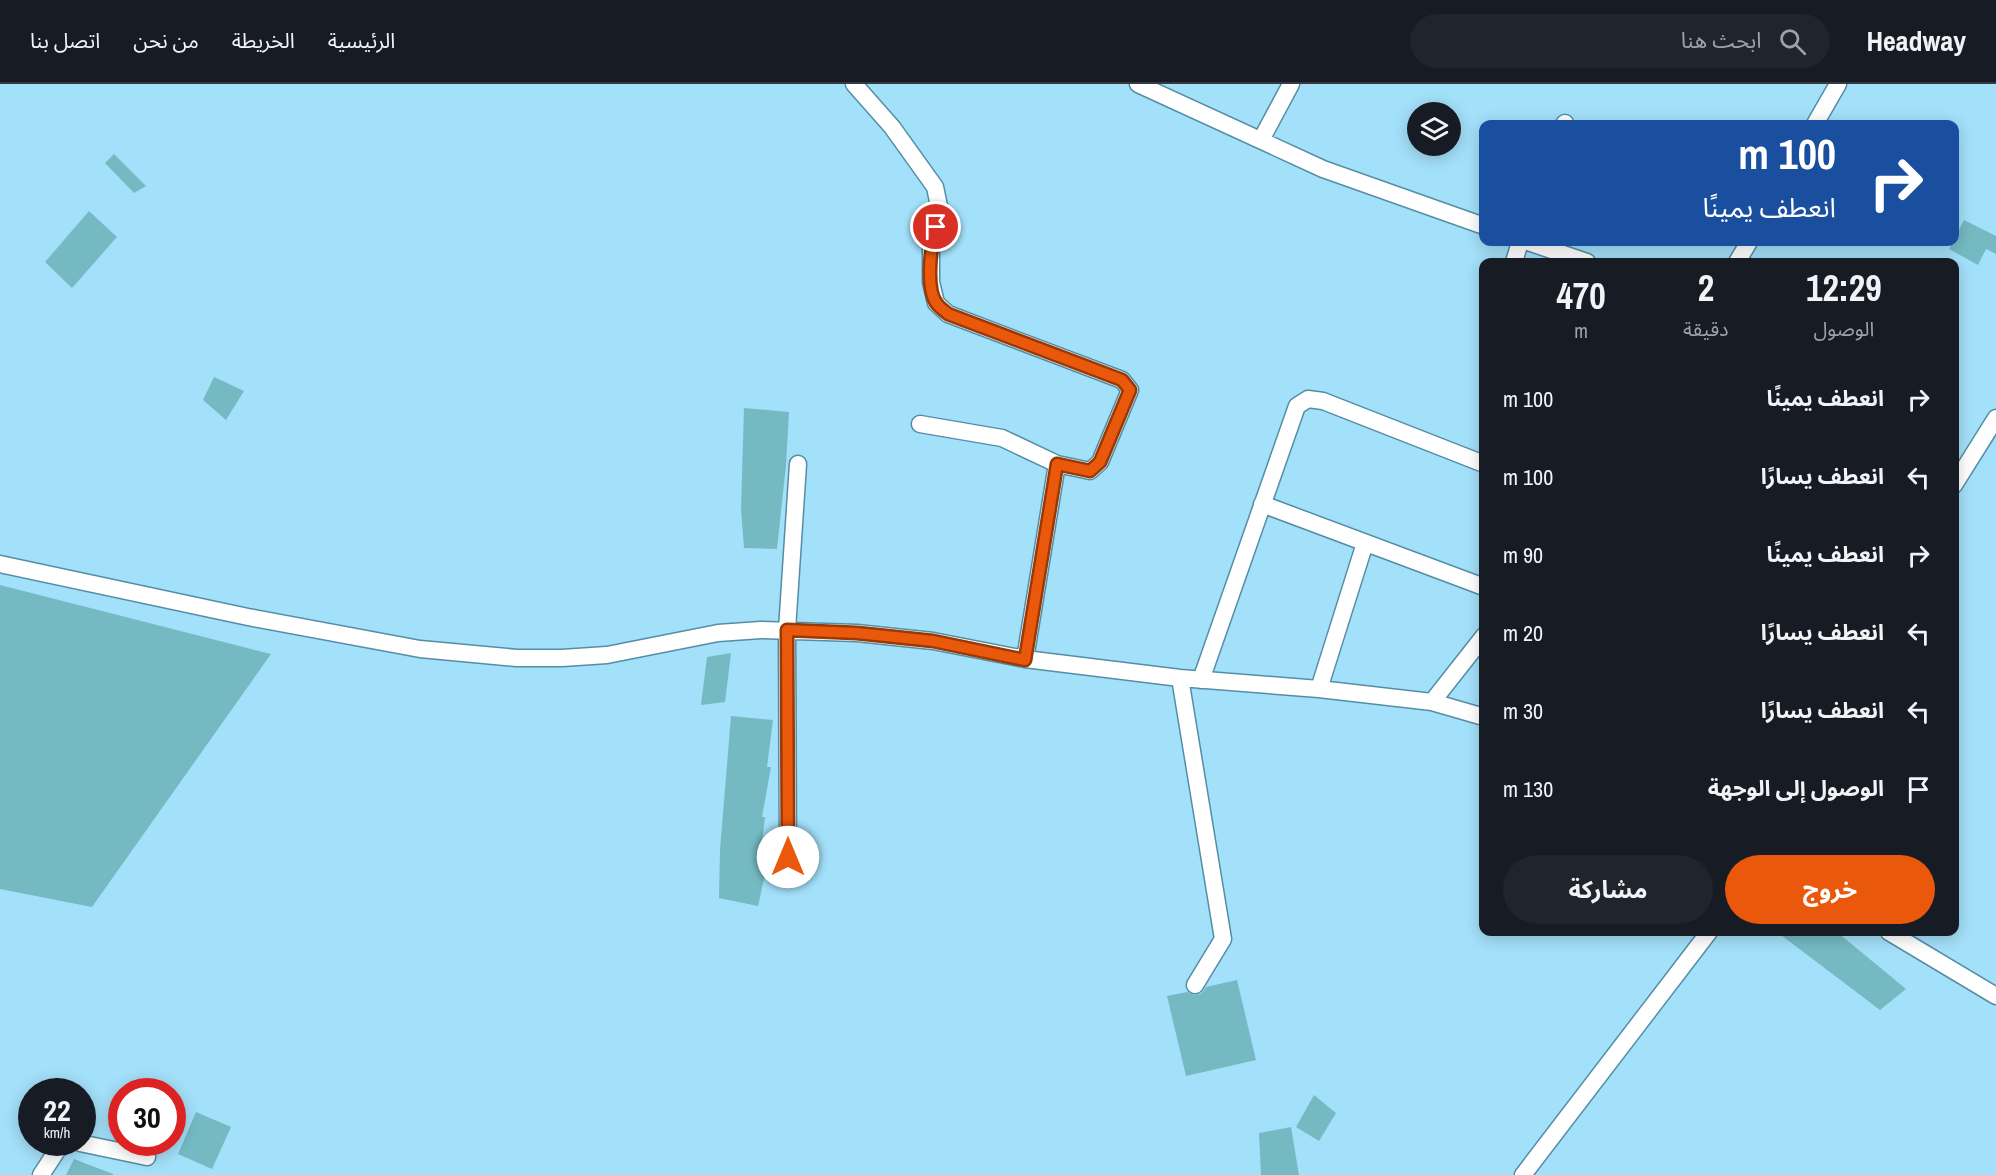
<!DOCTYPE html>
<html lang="ar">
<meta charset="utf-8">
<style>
body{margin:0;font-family:"Archivo Narrow","Noto Sans Arabic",sans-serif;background:#20242c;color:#f1f3f6;direction:rtl;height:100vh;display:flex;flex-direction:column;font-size:22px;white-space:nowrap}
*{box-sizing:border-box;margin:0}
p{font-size:20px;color:#9ea1a6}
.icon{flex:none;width:33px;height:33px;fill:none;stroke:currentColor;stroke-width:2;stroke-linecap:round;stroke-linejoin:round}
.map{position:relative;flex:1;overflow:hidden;direction:ltr}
.sheet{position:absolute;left:1479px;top:174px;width:480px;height:678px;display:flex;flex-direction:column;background:#171b24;border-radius:12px;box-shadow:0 3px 15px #0003;direction:rtl}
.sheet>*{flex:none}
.top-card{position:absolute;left:1479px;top:36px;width:480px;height:126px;border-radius:12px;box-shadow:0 3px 15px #0003;direction:rtl;background:#1a4fa0;color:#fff;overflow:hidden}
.tools{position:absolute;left:1407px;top:18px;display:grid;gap:12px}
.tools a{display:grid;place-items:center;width:54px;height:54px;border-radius:50%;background:#171b24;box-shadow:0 3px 15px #0003;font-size:30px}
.speed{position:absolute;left:18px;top:994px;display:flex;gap:12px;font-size:30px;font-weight:700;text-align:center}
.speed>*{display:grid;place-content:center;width:78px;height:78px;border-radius:50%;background:#171b24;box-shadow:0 3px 15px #0003;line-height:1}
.speed small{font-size:15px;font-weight:400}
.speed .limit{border:9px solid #d22;background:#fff;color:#111}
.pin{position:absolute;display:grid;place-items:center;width:51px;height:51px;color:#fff;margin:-26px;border:3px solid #fff;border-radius:50%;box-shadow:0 2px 6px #0007}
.me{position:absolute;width:66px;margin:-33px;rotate:0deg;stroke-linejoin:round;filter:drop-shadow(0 0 4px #0008)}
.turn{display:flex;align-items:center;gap:21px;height:126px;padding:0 24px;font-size:27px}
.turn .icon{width:78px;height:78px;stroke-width:2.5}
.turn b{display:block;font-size:42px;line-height:51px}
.eta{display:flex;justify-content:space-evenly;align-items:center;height:102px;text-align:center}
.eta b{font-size:36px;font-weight:700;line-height:42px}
.cta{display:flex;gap:12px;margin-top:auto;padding:12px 24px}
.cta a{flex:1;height:69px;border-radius:36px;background:#ea580c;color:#fff;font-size:24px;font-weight:700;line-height:69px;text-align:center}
.cta a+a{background:#20242c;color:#f1f3f6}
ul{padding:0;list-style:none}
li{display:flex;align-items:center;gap:18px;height:78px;padding:0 24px}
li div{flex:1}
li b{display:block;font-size:22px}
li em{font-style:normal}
header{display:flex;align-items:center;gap:36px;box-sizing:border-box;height:84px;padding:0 30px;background:#171b24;border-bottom:2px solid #363941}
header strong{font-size:28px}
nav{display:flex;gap:33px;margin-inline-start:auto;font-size:21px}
.search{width:420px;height:54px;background:#20242c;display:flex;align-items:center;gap:15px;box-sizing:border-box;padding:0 21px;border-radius:33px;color:#9ea1a6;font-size:22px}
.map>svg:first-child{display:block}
.building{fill:#75bac3}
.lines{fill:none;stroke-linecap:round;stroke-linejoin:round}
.minor-casing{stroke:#548ea6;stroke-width:19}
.minor{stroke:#fff;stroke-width:16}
.route-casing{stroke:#983908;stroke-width:15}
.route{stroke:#ea580c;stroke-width:10}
</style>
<header>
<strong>Headway</strong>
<div class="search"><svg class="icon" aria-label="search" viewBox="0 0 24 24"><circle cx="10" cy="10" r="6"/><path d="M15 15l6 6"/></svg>ابحث هنا</div>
<nav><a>الرئيسية</a><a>الخريطة</a><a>من نحن</a><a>اتصل بنا</a></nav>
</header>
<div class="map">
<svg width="1996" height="1091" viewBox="0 0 1996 1091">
<rect width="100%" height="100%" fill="#a3e0f9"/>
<path class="building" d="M114 70 146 102 134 109 105 79Z
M89 127 117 153 72 204 45 178Z
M1964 136 1996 152V170L1986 165 1978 181 1949 165Z
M214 293 244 307 226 336 203 316Z
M744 324 789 328 786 381 777 465 744 464 741 425Z
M0 501 271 570 92 823 0 805Z
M731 569 725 618 701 621 707 573Z
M731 632 773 636 767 683H771L762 733H765L760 775 768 777 758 822 719 814 720 766Z
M1777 848H1837L1906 905 1880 926Z
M1237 896 1256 976 1186 992 1167 912 1187 908 1195 911 1201 910 1206 903Z
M56 993 79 1008H45Z
M1314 1011 1336 1029 1319 1057 1296 1043Z
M196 1028 231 1043 212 1085 178 1070Z
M1291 1043 1299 1091H1261L1259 1049Z
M74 1075 113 1090V1091H66Z"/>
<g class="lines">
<g class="minor-casing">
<path id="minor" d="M854 0 892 43 935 103 940 127 931 159V198L936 219 948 230 1122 296 1130 306 1100 378 1090 387 1057 380
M1138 0 1323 85 1484 142
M1564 40 1565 39
M1815 40 1838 0
M1261 56 1291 0
M1528 158 1587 178
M1514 178 1520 158
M1737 178 1749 158
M920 340 1002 354 1057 380 1025 575
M1954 401 1996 334
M1262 420 1484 503
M0 480 248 533 420 565 517 574H562L607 571 718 549 761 546 857 549 933 557 1025 575 1180 594 1319 605 1432 618 1484 633
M1180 594 1223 855 1195 901
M1201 596 1297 322 1308 315 1323 317 1484 380
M1319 605 1365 459
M1432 618 1484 552
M788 773 787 546 798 380
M1889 848 1996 912
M80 1059 147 1073
M41 1091 58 1065 68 1059
M1523 1091 1709 848"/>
</g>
<use href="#minor" class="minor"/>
</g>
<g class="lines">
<g class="route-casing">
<path id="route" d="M788 773 787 546 857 549 933 557 1025 576 1057 380 1090 387 1100 378 1130 306 1122 296 948 230C945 227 940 224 937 220 925 205 931 161 936 143"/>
</g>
<use href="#route" class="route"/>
</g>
</svg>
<div class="tools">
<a><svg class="icon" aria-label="layers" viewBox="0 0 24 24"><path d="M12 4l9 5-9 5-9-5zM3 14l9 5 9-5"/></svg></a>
</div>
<div class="speed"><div>22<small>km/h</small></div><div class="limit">30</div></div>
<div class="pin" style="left:936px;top:143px;background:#d93025"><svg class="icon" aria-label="arrive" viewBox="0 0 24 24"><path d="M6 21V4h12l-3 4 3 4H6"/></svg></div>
<svg class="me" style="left:788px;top:773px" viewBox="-20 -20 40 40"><circle r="19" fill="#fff"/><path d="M0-13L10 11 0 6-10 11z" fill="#ea580c"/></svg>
<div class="top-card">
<div class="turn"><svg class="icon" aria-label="right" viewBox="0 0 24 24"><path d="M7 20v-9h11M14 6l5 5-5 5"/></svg><div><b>100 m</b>انعطف يمينًا</div></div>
</div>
<section class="sheet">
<div class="eta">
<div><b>12:29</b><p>الوصول</p></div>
<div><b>2</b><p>دقيقة</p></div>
<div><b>470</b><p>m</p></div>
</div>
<ul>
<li><svg class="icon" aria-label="right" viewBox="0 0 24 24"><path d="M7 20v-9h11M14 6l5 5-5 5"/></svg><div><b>انعطف يمينًا</b></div><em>100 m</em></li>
<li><svg class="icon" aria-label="left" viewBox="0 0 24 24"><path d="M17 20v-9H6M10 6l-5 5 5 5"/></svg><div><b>انعطف يسارًا</b></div><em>100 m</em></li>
<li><svg class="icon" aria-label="right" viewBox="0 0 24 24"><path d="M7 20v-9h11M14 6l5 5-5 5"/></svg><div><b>انعطف يمينًا</b></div><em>90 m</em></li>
<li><svg class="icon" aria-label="left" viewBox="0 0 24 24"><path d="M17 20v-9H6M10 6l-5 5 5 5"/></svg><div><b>انعطف يسارًا</b></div><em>20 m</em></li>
<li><svg class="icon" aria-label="left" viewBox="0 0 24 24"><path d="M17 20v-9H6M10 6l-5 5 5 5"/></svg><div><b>انعطف يسارًا</b></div><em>30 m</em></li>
<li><svg class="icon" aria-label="arrive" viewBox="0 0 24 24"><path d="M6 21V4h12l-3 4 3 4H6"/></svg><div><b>الوصول إلى الوجهة</b></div><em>130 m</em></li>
</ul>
<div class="cta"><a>خروج</a><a>مشاركة</a></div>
</section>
</div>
